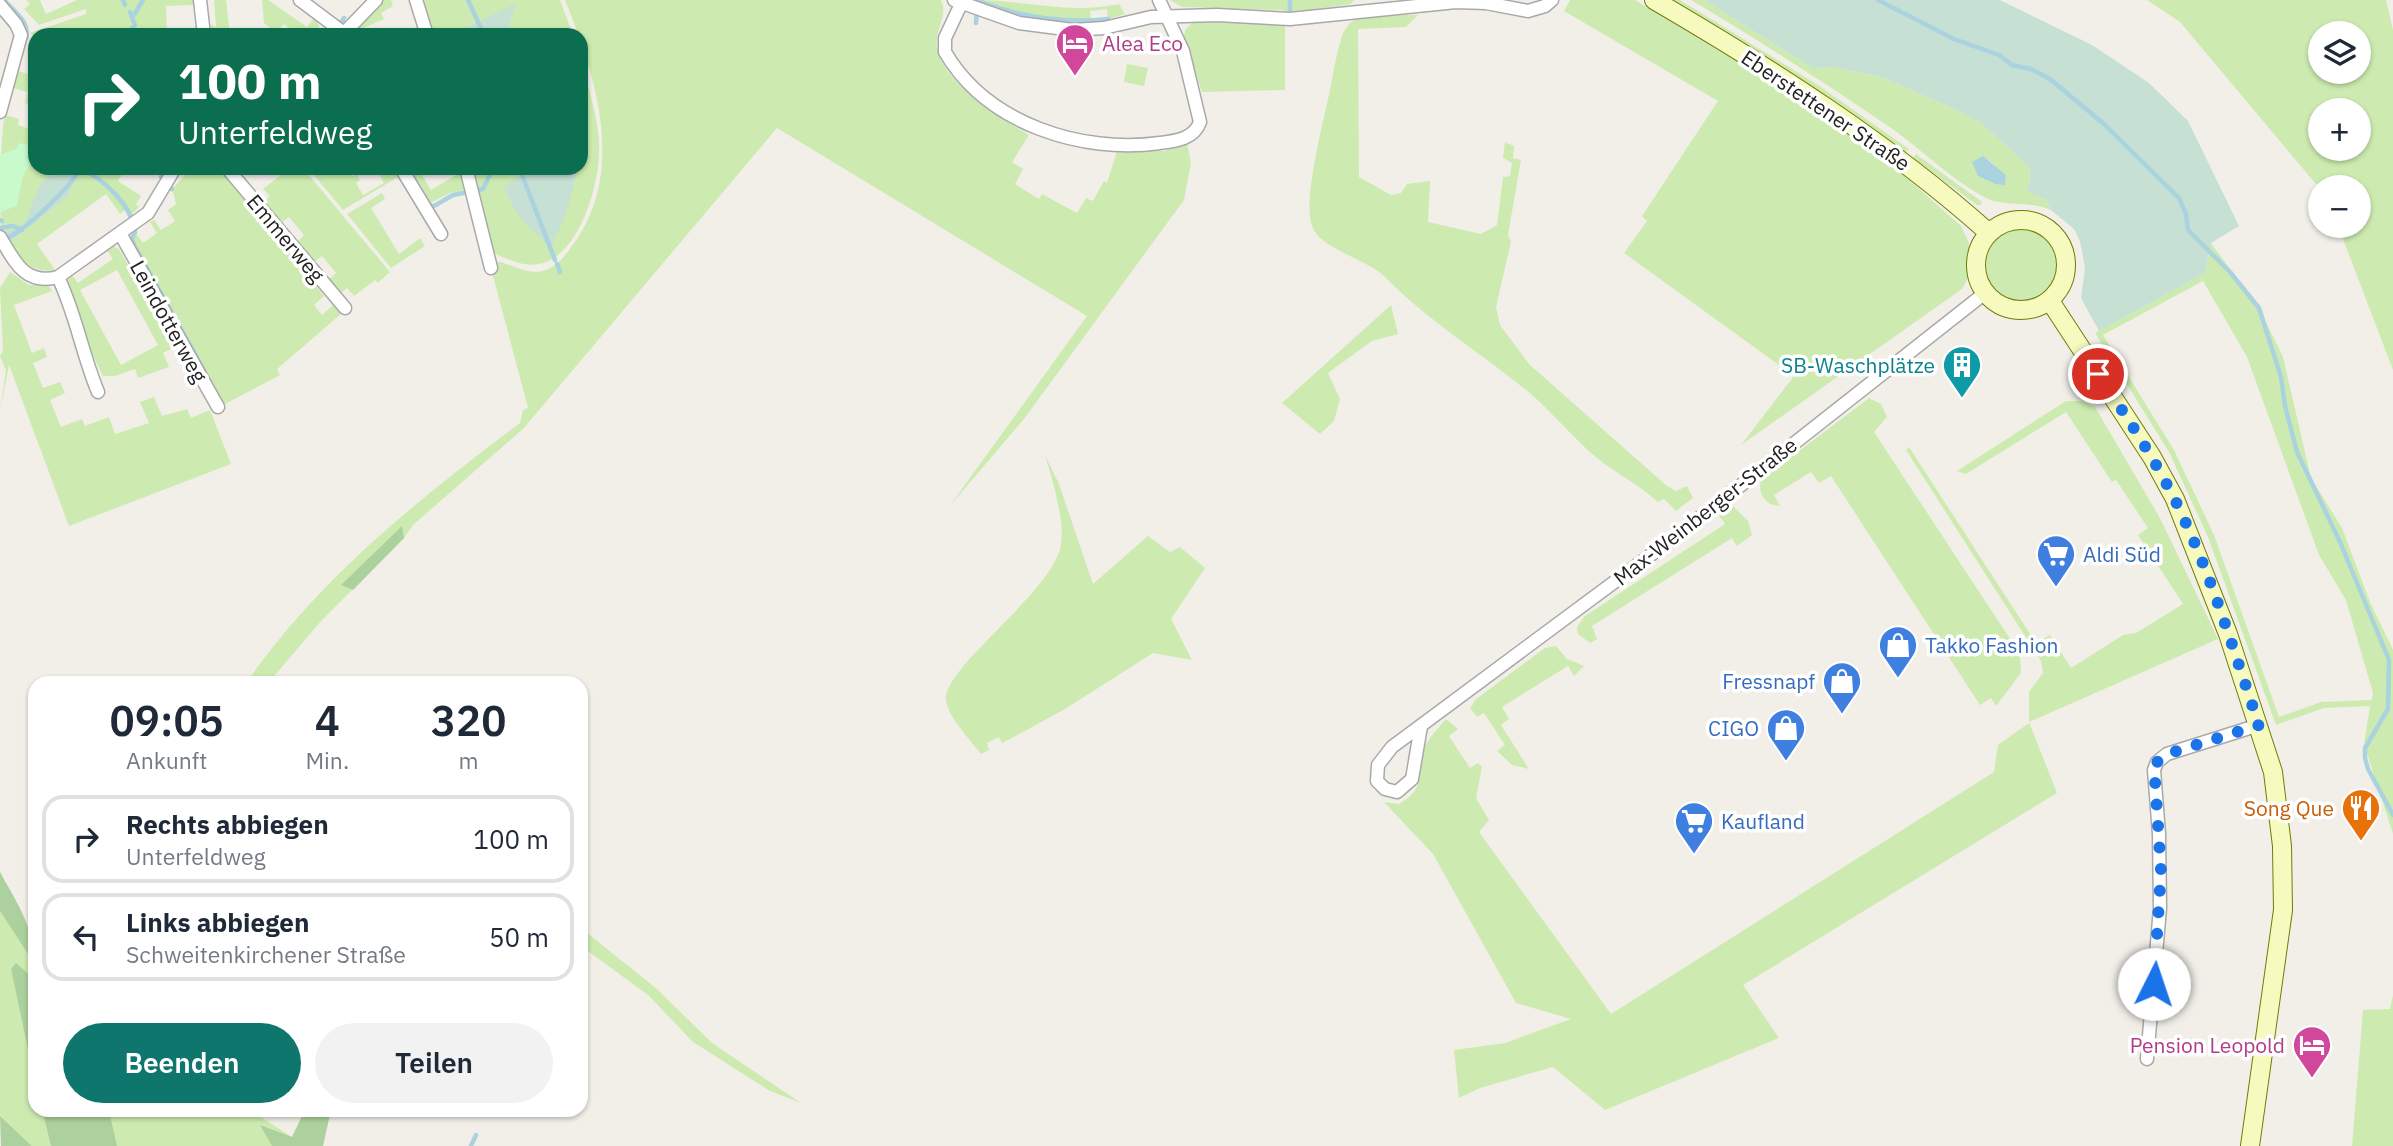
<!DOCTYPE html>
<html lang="de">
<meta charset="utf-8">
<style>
body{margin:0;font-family:"IBM Plex Sans",sans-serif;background:#f2f2f3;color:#1f2937;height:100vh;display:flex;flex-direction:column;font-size:26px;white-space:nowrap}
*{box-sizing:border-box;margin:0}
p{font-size:23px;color:#747a83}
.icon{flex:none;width:38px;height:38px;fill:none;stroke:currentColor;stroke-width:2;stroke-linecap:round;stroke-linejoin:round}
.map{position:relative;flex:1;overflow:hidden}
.details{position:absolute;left:28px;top:676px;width:560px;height:441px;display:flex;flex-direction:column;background:#fff;border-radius:21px;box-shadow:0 2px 5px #0004}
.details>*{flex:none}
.banner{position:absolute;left:28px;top:28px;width:560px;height:147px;border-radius:21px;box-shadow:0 2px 5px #0004;background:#0b6e4f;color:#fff;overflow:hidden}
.buttons{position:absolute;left:2308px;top:21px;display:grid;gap:14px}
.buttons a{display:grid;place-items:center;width:63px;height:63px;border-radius:50%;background:#fff;box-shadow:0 2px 5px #0004;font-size:35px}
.pin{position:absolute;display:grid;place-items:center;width:60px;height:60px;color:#fff;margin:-30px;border:4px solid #fff;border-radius:50%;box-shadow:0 2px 7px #0007}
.me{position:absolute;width:77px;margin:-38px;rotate:4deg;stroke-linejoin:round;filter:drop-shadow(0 0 5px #0008)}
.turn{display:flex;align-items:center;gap:24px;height:147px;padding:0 35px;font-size:32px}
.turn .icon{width:91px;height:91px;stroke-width:2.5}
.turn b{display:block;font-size:49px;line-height:60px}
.eta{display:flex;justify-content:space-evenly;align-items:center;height:119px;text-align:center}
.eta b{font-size:42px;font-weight:600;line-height:49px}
.button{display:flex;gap:14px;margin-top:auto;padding:14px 35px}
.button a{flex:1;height:80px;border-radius:42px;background:#0f766e;color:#fff;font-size:28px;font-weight:600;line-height:80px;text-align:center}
.button a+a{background:#f2f2f3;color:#1f2937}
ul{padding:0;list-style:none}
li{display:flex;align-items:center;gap:21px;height:88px;margin:0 14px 10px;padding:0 21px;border:4px solid #e0e1e3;border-radius:21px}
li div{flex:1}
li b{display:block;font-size:26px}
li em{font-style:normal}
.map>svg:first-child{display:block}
.grass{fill:#cdebb0;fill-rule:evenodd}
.forest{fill:#add19e}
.wetland{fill:#c6e0d4}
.park{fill:#c8facc}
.water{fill:#aad3df}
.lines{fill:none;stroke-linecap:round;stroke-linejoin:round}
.stream{stroke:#aad3df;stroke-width:4.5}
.minor-casing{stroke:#a9a9a9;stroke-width:15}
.secondary-casing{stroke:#707d05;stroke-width:20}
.minor{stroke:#fff;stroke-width:12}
.secondary{stroke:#f7fabf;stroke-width:18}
.route{stroke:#1a73e8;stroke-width:12;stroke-dasharray:0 21.6}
.labels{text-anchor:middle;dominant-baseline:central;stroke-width:7;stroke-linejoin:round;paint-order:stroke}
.hotel-label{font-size:21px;fill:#b23c85;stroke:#fff;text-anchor:start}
.street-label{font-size:21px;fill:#222;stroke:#fff}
.culture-label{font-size:21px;fill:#0d838f;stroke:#fff;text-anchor:end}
.shop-label{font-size:21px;fill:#366cbe;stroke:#fff;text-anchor:start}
.food-label{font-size:21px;fill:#c56008;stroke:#fff;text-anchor:end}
</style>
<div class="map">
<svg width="2393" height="1146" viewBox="0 0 2393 1146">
<rect width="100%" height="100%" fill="#f2efe9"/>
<path class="grass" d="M26 0H40L46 14 77 0H193V5L166 6 167 35H69L47 31 46 35 35 37 30 33 86 14V9L39 25 24 9 30 4Z
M214 0H226L230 35H212L211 25 216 27Z
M262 0H268L307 27 314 18 319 25 318 35H297L284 24 276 33 264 23Z
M381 0H391L393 6 381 13 384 19 361 29 364 35H345Z
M423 0H560L573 35H435Z
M565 0H941C949 15 934 31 937 47 942 83 1000 117 1029 135L1012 162 1023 169 1015 184 1039 199 1042 194 1077 213 1086 198 1093 201 1104 181 1107 183 1117 151H1164L1187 143 1191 163 1184 200 1024 419 949 507 1087 316 777 128 524 428 413 525 404 538 322 620 269 682H247C319 578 420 498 520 423L523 410 528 408 491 268 497 266 496 261C511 264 528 275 543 271 560 266 567 252 577 239 626 165 594 72 565 0Z
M976 0C1025 0 1070 15 1119 4L1125 14 1108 19 1107 9 1090 11 1091 21C1051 21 1014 15 976 0Z
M1170 0H1354L1351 4 1288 13 1282 10 1182 7Z
M1570 0H1635L1818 111 1890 163 1961 226 1969 243V276L1962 289 1741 445 1794 376 1624 253 1647 221 1642 216 1718 101 1564 11Z
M1668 0H1680L1818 85 1909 149 1906 152 1790 72Z
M1691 0H1704L1813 68 1831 67 1879 76 1952 108 1981 123 2030 168 2029 186 2045 199 2051 210C2029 200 2003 208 1984 197 1952 180 1923 151 1894 130 1827 84 1760 41 1691 0ZM1989 160 2005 175 1995 184 1978 176Z
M2147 0H2386L2393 30V370L2338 226H2359V187L2320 189 2180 22ZM2359 33V72H2320V33ZM2320 110H2359V149H2320Z
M1418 15 1406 27 1358 29 1359 177 1391 195 1401 193 1407 184 1430 181 1428 222 1481 234 1497 225 1503 177 1510 176 1512 163 1503 158 1505 142 1514 146 1513 158 1521 160 1508 235 1511 242 1496 307 1500 325 1529 364 1667 486 1676 491 1687 486 1693 498 1676 511 1664 499 1658 502C1637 483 1611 471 1590 452 1566 431 1546 405 1521 386 1476 350 1425 318 1385 277 1367 259 1320 249 1312 226 1302 198 1325 117 1331 85 1346 8 1343 16 1418 15Z
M1193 22 1285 23V90L1202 92 1184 36 1185 30Z
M581 59C588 89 601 123 599 155 597 197 571 281 516 262 508 259 499 257 492 251L472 168H581Z
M1127 64 1148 68 1144 86 1124 82Z
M35 65V106L25 103 28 92 13 88 18 71 32 75Z
M5 115 19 119 18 125 35 131V168H126L118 181 141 196 136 204 139 207 130 216 125 210 120 214 106 194 37 244 55 270C28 275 9 251 1 227 0 211 0 133 5 115Z
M1916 154 1982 202 1981 205H1977L1913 158Z
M192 168H218L324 296 314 305 322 315 333 305 341 314 277 369 280 375 223 405 132 238 135 232 143 243 157 233 150 222 154 220 161 230 175 221 168 210 176 204 172 189Z
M290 168H303L390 272 378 283 375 280 354 296 347 288 338 296 326 282 336 273 322 256 311 264 295 244 304 235 289 217 279 225 261 203 270 196 263 189Z
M308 168H347L352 176 357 174 360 180 356 183 363 195 384 183 377 170 393 168 398 177 343 210Z
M407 168H418L431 190 456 175 452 168H459L464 190 450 193 430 203Z
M382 193 385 199 371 208 399 254 420 238 425 246 391 268 347 214Z
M1983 267a38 38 0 1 1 76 0a38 38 0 1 1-76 0Z
M2211 243 2259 308 2283 357 2311 478 2342 528 2370 602 2393 650V834L2364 744 2370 706 2324 708 2276 725 2208 537 2169 452 2095 333 2205 273ZM2203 281 2247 357 2319 555 2346 600 2373 693 2372 700 2321 702 2279 717 2214 535 2174 450 2103 335Z
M113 246 119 249 175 347 163 353 169 367 138 378 135 369 115 376H103L90 350 66 281 72 275 78 283 113 259 107 250ZM117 270 158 345 121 365 80 290Z
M10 272 29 285H49L52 291 14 305 32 353 44 348 47 357 33 363 43 388 60 382 65 393 50 400 61 427 82 419 85 426 109 417 115 434 149 423 140 402 154 397 162 416 187 409 191 418 210 410 231 464 69 526 9 365 0 412 6 370 0 356 3 351 0 288Z
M1391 305 1398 334 1372 341 1328 373 1340 399 1334 421 1320 434 1282 403Z
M1869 398 1881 404 1887 417 1874 432 2020 654 2021 673 1996 706 1991 698 1980 705 1831 476 1819 483 1811 472 1774 495 1780 506C1766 506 1757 494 1761 480Z
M2066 401H2081L2095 407 2160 518 2218 639 2029 722 2057 793 1743 985 1779 1038 1605 1110 1553 1067 1480 1088 1459 1098 1454 1050 1505 1043 1571 1019 1516 1003 1433 854 1384 802 1399 804C1432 784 1412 772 1425 746 1430 737 1439 727 1446 719L1458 729 1449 736 1470 768 1478 763 1482 767 1476 798 1489 820 1479 832 1611 1014 1994 772 1998 745 2029 723V692L2043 673 2041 661 1906 450 1909 447 2036 643 2050 635 2071 668 2123 635 2136 633 2183 604 2138 535 2148 528 2116 480 2112 482 2066 412 1966 474 1957 471Z
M1045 455 1059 484 1093 584 1148 536 1170 552 1180 547 1205 568 1171 619 1192 660 1153 653 1065 709 1010 739 1002 743 999 737 987 743 989 750 981 754C970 739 950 720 946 701 940 669 1055 591 1061 544 1065 520 1052 479 1045 455Z
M1733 506 1748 521 1752 535 1737 546 1732 538 1592 626 1597 639 1590 643 1578 634 1577 627 1585 616 1725 524 1718 514Z
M1556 646 1567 659 1584 666 1574 676 1568 666 1502 707 1509 719 1501 725 1529 769 1512 765 1497 751 1505 745 1484 713 1477 717 1470 708 1476 699 1545 648Z
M0 911 35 965V973L31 976 29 1060 35 1082V1110H42L51 1146H32L0 1116Z
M581 928 657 989 712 1043 801 1103 770 1091 693 1042 648 995 581 946Z
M2393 995V1146H2352L2363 1010 2390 1009Z
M109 1110H250L292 1137 305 1110 315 1146H117Z"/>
<path class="forest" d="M402 526 404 538 353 590 341 585Z
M0 872C17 903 35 929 35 965L0 911Z
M16 963 31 976 35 973V1082L11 969Z
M42 1110H109L117 1146H51Z
M305 1110H331L323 1146H272L260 1125 292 1137Z
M0 1116 32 1146H1Z"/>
<path class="wetland" d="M1704 0H2000L2092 45 2149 83 2188 121 2239 226 2211 243 2205 273 2099 331 2081 298 2085 268 2080 241 2074 229 2051 210 2045 199 2026 191 2029 186 2030 168 1981 123 1952 108 1879 76 1831 67 1813 68Z
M516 3 507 35H459L458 32Z
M76 168H82L67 197 10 242 4 233 24 224C35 203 39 161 73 176Z
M532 168H578L567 211 551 248 518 216 503 187Z"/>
<path class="park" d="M20 143 35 147V155L23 176 17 206 0 212V155L16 149Z"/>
<path class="water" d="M1983 156 2006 175 2005 185 1995 184 1978 176 1972 162Z"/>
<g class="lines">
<path class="stream" d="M4 0C14 11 31 23 26 39
M123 0 125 5
M468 0 484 35
M976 0C1019 17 1062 24 1108 19
M1878 0 1954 39 1999 55 2012 65 2031 69 2050 79 2104 124 2179 198 2186 214 2188 230 2230 272 2259 308 2281 377 2285 406 2297 452 2340 542 2389 660 2388 709 2365 748V758L2368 769 2393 815
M134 15 143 0
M1290 16V1
M976 23 977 9
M126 35 135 25 130 12
M333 35 344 18
M79 168C103 178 132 205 135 232L132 238 134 245 204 370
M167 168 161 177 172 189
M513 168 522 175 555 260
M426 205 434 206 453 195 483 189 493 168
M0 220 2 221
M0 228 13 226 22 230
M7 238C24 231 75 184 79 168
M557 264 560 272
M471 1146 476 1135"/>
<g class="minor-casing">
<path id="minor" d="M200 0 204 35
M300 0 344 33
M416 0 427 35
M954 0 1019 23 1073 30 1104 28 1151 17 1217 15 1290 19 1456 2 1486 3 1528 11 1545 6 1552 0
M961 4 945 38V52C987 124 1082 154 1160 143 1176 141 1194 139 1200 122L1183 51 1159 0
M0 5 16 24 21 35 0 112
M342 35 376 0
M227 168 345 308
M401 168 441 234
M466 168 491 268
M121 235 218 407
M0 237C14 260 24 286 58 277L148 213 175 168
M58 277C76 314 82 354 98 392
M1421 726 1412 779 1397 792 1385 789 1377 781 1378 765 1392 747 1679 534 1985 293
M2147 1059 2160 908 2159 834 2154 770 2157 762 2167 754 2259 725"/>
</g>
<g class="secondary-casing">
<path id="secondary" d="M1654 0C1772 69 1887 142 1989 233
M1976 265a45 45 0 1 1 90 0a45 45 0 1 1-90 0Z
M2050 301 2152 457 2175 499 2228 634 2273 772 2282 846 2283 910 2250 1146"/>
</g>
<use href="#minor" class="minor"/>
<use href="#secondary" class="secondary"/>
</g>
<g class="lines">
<path class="route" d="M2098 374C2125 414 2152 455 2174 498 2210 570 2233 649 2259 725L2167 754 2157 762 2155 780 2161 871 2154 984"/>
</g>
<defs>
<g id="hotel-pin" transform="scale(2.0125)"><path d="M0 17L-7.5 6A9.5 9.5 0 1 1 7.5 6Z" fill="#d1479c" stroke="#fff"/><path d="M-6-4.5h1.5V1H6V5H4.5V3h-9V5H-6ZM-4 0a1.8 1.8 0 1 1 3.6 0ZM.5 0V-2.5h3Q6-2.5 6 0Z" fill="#fff"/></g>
<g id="building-pin" transform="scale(2.0125)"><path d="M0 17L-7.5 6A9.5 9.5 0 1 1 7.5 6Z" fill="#0f9aa8" stroke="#fff"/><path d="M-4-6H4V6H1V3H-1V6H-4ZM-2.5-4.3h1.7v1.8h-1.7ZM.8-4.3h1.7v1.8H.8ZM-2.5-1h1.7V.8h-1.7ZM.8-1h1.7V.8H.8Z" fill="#fff"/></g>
<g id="supermarket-pin" transform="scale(2.0125)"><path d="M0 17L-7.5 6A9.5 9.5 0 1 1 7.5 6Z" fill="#3f7fe0" stroke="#fff"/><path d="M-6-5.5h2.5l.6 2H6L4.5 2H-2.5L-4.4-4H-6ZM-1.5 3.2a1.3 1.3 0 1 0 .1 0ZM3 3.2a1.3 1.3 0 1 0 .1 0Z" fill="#fff"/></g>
<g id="shop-pin" transform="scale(2.0125)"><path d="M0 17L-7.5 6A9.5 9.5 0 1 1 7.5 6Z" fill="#3f7fe0" stroke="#fff"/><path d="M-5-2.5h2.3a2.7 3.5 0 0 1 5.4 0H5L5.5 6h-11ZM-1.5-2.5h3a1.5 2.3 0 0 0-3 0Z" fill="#fff"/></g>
<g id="restaurant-pin" transform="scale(2.0125)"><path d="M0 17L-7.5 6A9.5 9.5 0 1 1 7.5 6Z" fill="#e8710a" stroke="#fff"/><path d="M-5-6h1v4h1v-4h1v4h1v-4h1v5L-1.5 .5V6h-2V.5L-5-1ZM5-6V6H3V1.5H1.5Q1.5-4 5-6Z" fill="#fff"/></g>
</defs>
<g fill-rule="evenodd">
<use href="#hotel-pin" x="1075" y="43"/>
<use href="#building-pin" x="1962" y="365"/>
<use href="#supermarket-pin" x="2056" y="554"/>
<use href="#shop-pin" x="1898" y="645"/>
<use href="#shop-pin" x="1842" y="681"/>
<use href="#shop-pin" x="1786" y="728"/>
<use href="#restaurant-pin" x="2361" y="808"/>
<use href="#supermarket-pin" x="1694" y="821"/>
<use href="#hotel-pin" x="2312" y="1045"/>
</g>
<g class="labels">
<g class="hotel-label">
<text x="1102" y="43">Alea Eco</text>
<text x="2285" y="1045" text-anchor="end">Pension Leopold</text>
</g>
<g class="street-label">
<text transform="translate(1826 110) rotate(34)">Eberstettener Straße</text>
<text transform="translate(286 238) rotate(50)">Emmerweg</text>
<text transform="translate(169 321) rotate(61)">Leindotterweg</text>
<text transform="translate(1705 511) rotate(-38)">Max-Weinberger-Straße</text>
</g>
<g class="culture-label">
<text x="1935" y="365">SB-Waschplätze</text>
</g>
<g class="shop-label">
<text x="2083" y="554">Aldi Süd</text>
<text x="1925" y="645">Takko Fashion</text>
<text x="1815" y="681" text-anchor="end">Fressnapf</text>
<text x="1759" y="728" text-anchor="end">CIGO</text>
<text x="1721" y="821">Kaufland</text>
</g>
<g class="food-label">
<text x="2334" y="808">Song Que</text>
</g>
</g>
</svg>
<div class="buttons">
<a><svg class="icon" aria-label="layers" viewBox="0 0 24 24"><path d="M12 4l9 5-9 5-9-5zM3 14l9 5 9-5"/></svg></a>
<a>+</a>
<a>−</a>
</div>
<div class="pin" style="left:2098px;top:374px;background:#d93025"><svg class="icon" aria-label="arrive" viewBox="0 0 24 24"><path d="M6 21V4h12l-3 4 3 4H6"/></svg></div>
<svg class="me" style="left:2154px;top:984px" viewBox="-20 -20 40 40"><circle r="19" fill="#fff"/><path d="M0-13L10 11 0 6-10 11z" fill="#1a73e8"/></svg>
<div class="banner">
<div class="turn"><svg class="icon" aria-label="right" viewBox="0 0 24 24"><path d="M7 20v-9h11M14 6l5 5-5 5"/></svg><div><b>100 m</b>Unterfeldweg</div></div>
</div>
<section class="details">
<div class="eta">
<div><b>09:05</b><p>Ankunft</p></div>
<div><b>4</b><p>Min.</p></div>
<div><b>320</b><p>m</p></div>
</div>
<ul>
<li><svg class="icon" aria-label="right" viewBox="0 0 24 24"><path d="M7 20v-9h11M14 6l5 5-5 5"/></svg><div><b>Rechts abbiegen</b><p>Unterfeldweg</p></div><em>100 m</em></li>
<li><svg class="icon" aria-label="left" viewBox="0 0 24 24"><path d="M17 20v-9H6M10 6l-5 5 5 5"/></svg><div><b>Links abbiegen</b><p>Schweitenkirchener Straße</p></div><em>50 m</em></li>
</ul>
<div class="button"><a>Beenden</a><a>Teilen</a></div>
</section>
</div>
